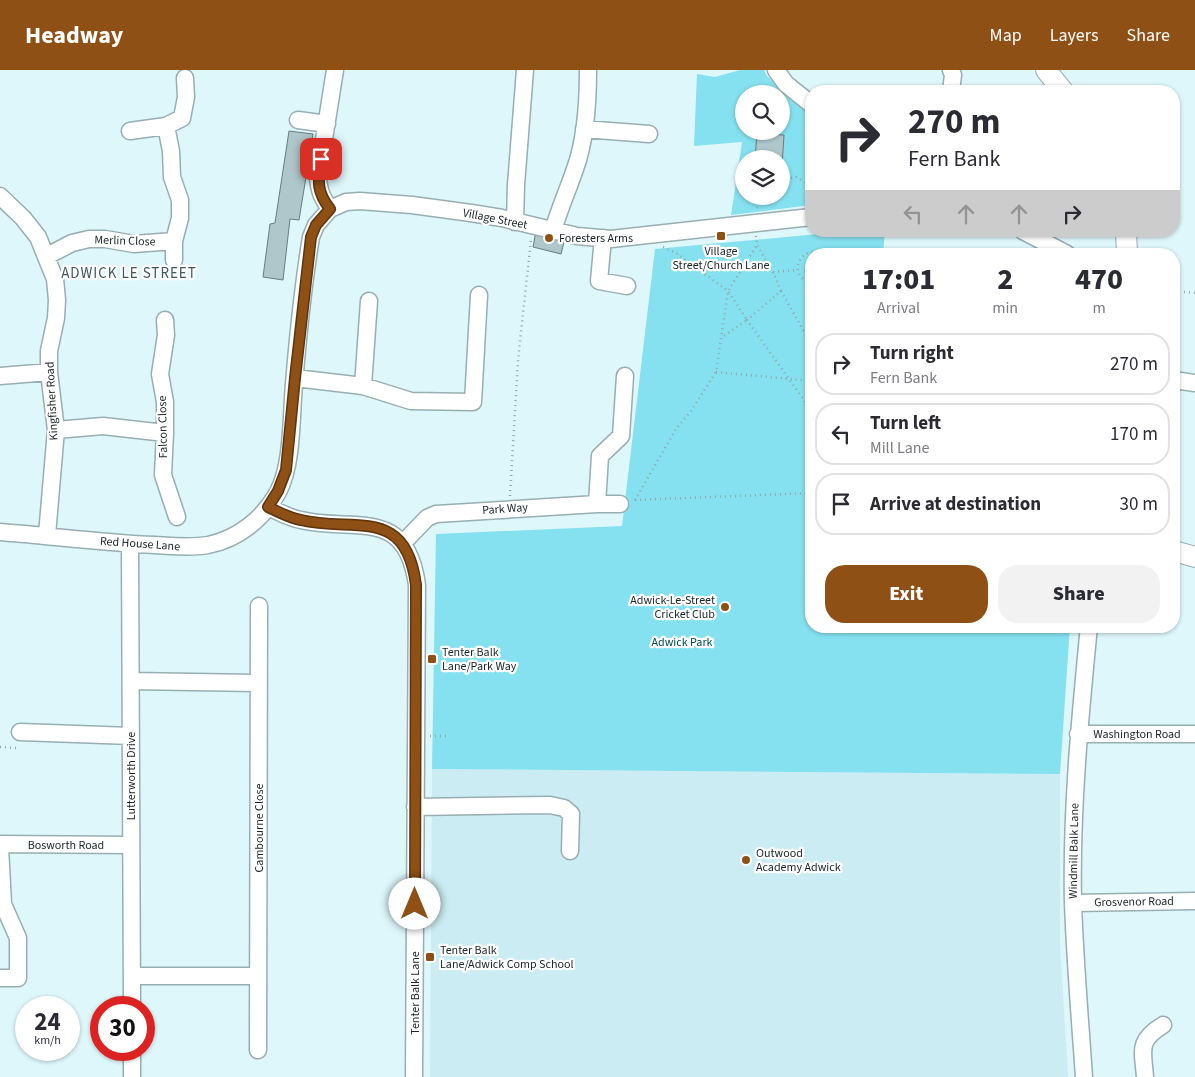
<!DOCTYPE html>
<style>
body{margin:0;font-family:"Source Sans 3",sans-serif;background:#f2f2f3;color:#2b2b33;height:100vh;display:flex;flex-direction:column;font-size:19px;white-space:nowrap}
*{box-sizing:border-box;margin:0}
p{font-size:16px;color:#7c7c81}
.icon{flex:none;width:28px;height:28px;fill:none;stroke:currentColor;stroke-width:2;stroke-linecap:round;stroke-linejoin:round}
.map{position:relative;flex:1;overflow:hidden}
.drawer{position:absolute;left:805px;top:178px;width:375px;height:385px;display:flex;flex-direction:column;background:#fff;border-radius:20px;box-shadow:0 1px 4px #0004}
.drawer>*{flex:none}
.hud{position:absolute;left:805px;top:15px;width:375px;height:152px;border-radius:20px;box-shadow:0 1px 4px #0004;background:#fff;color:#2b2b33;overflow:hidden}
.fabs{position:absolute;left:735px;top:15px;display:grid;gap:10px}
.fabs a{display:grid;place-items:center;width:55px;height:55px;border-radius:50%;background:#fff;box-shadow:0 1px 4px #0004;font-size:25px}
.speed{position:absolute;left:15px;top:926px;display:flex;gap:10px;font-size:25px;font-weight:700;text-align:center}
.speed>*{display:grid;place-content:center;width:65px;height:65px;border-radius:50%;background:#fff;box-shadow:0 1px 4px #0004;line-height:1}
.speed small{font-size:12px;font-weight:400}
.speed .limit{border:8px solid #d22;background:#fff;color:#111}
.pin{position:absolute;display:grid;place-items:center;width:42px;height:42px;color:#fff;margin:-21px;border-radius:10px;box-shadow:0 2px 8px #0006}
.me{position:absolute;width:55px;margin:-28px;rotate:0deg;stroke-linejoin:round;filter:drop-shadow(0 0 4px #0008)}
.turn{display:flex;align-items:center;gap:18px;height:105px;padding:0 20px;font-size:22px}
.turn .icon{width:65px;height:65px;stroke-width:2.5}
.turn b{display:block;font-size:35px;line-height:42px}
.lanes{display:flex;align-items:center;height:48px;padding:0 20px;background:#0003;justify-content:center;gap:25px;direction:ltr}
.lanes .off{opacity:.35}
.eta{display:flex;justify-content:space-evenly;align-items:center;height:85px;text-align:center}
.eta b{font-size:30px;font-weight:800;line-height:35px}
.primary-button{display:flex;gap:10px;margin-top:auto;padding:10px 20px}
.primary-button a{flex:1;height:58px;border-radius:20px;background:#8e5015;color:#fff;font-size:20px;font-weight:800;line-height:58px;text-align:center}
.primary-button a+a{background:#f2f2f3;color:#2b2b33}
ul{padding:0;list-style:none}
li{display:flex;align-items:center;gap:15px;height:62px;margin:0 10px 8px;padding:0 10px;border:2px solid #e1e1e2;border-radius:20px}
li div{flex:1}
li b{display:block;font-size:19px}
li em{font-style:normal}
header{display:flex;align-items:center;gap:30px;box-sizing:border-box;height:70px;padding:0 25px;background:#8e5015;color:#fff}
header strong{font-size:24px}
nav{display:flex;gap:28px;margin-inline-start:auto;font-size:18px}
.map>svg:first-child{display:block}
.built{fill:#caecf2}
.green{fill:#85e1ef;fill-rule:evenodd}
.building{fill:#afc7cb;stroke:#667c80}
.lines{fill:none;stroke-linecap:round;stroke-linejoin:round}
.minor-casing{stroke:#97aeb2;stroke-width:19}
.major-casing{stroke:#97aeb2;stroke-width:22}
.path{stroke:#93a6a9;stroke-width:2.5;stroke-dasharray:1 4;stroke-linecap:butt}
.minor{stroke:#fff;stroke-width:16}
.major{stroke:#fff;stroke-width:20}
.route-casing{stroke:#5c340e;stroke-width:12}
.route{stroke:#8e5015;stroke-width:9}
.poi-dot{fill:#8e5015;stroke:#fff;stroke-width:2}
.labels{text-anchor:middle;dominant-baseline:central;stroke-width:4.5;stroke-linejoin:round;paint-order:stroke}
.street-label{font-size:12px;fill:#1b2426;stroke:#fff}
.poi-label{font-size:12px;fill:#1b2426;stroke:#fff;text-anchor:start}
.park-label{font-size:12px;fill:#004952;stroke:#fff}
.quarter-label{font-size:15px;letter-spacing:1px;fill:#42585b;stroke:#fff}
</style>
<header>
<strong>Headway</strong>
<nav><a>Map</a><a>Layers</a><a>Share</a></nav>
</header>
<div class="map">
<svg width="1195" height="1007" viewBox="0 0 1195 1007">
<rect width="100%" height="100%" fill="#def7fb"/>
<path class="built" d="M432 699 1060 704V875L1068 1007H430Z"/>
<path class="green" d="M740 0H764L767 6 811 44V135L731 145 742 72 694 76 697 4 715 7ZM744 24H781V61H744ZM744 89H781V126H744Z
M851 161H885L883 184H811V556H1070L1060 704 432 699 436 464 622 456 655 179Z"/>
<path class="building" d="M289 61 313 64 299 150 290 149 283 210 263 207 270 154 275 153Z
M757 64 784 65 781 112V89H755Z
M536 161 565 168 561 184 533 177Z"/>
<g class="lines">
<g class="minor-casing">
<path id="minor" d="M776 0 786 14 811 34
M951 0 953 5 951 21
M298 50 327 54
M166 56 182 48 186 27 185 8
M584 59 649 64
M0 126 23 148 38 167 55 209 57 230 56 248 49 281V302L56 360 47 465
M330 139C322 128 319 121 318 107L335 0
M515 152 516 115 525 0
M553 161C559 139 568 120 575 99 586 69 588 32 588 0
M1023 161 1067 184
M603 168 599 211 627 216
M47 186 72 173 89 169H105L134 174 174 171 180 148V130L172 107 171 81 166 56 130 61
M174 190V171
M165 250 166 265 160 304 165 332V363L163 405 177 447
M0 306 49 302
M295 308 363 316 411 331 473 332 479 225
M1174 310 1195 313
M363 316 369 231
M56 360 103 356 165 363
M597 434 600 386 621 366 625 306
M268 437C279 442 289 448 301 450 354 463 406 435 417 515L414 1007
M0 462C52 466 103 473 155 475 172 476 190 478 208 475 238 469 263 449 278 422 293 394 291 346 294 314 298 265 303 216 311 167L316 155 330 139 346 132 360 131 412 135 471 143 502 148 577 166 611 169 811 147
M130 474 132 938
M402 474 427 448 436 444 597 434H620
M131 611 259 613
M20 662 131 666
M1078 664H1195
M415 737 550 735 564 738 571 744 570 781
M0 774 131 775
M0 777 3 834 18 868V908H0
M1073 833 1195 831
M132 906H258
M132 980V1007
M258 980 259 536
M1084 1007C1080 949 1075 891 1073 833 1071 740 1080 648 1089 556
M1145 1007C1143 980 1137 971 1163 955"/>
</g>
<g class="major-casing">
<path id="major" d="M1046 0 1063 21
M1126 161 1127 184
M1174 481 1195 487"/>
</g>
<path class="path" d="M781 125 790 108 796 107 811 115
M757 138 763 130 772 126
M756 166 757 175 773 202 781 221
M663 177 676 183 728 221 757 175
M773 202 798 200
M811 214C794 208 793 189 810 182L861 181 867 184
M1174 221 1195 223
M811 274 781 221 747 250 811 340
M716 302 811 311
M510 426 518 290 531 170
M635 430 676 359 691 341 716 302 728 221 747 250 721 268
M635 430 811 423
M430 666H449
M0 677 16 678 17 675"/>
<use href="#minor" class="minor"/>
<use href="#major" class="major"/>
</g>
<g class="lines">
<g class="route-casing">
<path id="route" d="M321 89C318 111 316 121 330 139L316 155 311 167 295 308 286 400 278 421 268 437C279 442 289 448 301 450 354 463 406 435 416 515L415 834"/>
</g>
<use href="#route" class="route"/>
</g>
<g class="poi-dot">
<rect x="716" y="161" width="10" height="10" rx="2.5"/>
<circle cx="549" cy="168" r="5"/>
<circle cx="725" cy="537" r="5"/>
<rect x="427" y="584" width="10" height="10" rx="2.5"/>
<circle cx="746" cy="790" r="5"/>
<rect x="425" y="882" width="10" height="10" rx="2.5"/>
</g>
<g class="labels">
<g class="street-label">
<text transform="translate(495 149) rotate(11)">Village Street</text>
<text transform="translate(125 171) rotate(2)">Merlin Close</text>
<text transform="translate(52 331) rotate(-93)">Kingfisher Road</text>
<text transform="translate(163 357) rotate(-91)">Falcon Close</text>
<text transform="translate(505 439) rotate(-4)">Park Way</text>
<text transform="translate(140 474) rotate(4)">Red House Lane</text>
<text x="1137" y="664">Washington Road</text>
<text transform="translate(131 706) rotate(-90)">Lutterworth Drive</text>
<text transform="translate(259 758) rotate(-90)">Cambourne Close</text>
<text x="66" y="775">Bosworth Road</text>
<text transform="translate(1074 781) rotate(-89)">Windmill Balk Lane</text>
<text transform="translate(1134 832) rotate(-1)">Grosvenor Road</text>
<text transform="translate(415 923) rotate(-90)">Tenter Balk Lane</text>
</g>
<g class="poi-label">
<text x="559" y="168">Foresters Arms</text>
<text x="721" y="181" text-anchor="middle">Village<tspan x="721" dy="14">Street/Church Lane</tspan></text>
<text x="715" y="530" text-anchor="end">Adwick-Le-Street<tspan x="715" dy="14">Cricket Club</tspan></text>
<text x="442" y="582">Tenter Balk<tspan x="442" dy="14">Lane/Park Way</tspan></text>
<text x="756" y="783">Outwood<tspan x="756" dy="14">Academy Adwick</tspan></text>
<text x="440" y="880">Tenter Balk<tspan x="440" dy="14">Lane/Adwick Comp School</tspan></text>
</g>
<g class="park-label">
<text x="682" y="572">Adwick Park</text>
</g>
<g class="quarter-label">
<text x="129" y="203">ADWICK LE STREET</text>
</g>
</g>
</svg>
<div class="fabs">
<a><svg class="icon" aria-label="search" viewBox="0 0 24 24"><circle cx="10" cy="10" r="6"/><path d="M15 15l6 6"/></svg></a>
<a><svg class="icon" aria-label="layers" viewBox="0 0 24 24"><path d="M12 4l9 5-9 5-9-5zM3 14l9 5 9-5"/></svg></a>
</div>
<div class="speed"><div>24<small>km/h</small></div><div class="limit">30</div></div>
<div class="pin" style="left:321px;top:89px;background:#d93025"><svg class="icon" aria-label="arrive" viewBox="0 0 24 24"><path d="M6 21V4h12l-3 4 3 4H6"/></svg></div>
<svg class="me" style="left:415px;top:834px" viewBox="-20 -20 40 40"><circle r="19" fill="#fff"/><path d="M0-13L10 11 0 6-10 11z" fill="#8e5015"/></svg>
<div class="hud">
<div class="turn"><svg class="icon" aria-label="right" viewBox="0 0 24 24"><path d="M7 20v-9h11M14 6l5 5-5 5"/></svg><div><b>270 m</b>Fern Bank</div></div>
<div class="lanes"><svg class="icon off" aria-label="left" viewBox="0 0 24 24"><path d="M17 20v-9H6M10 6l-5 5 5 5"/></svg><svg class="icon off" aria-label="ahead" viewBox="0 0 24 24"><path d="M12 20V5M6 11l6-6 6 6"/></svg><svg class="icon off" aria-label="ahead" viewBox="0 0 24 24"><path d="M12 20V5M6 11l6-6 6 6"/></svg><svg class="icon" aria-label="right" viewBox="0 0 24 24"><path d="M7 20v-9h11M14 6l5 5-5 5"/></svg></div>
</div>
<section class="drawer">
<div class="eta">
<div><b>17:01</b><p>Arrival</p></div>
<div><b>2</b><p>min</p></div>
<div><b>470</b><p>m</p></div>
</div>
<ul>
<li><svg class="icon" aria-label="right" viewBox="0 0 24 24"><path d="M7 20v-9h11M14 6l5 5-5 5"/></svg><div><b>Turn right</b><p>Fern Bank</p></div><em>270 m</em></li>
<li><svg class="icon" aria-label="left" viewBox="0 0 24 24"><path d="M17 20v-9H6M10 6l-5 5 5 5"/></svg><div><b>Turn left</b><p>Mill Lane</p></div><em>170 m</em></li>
<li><svg class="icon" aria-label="arrive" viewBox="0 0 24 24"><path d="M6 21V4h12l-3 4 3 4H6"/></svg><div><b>Arrive at destination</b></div><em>30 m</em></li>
</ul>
<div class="primary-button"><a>Exit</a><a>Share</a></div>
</section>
</div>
